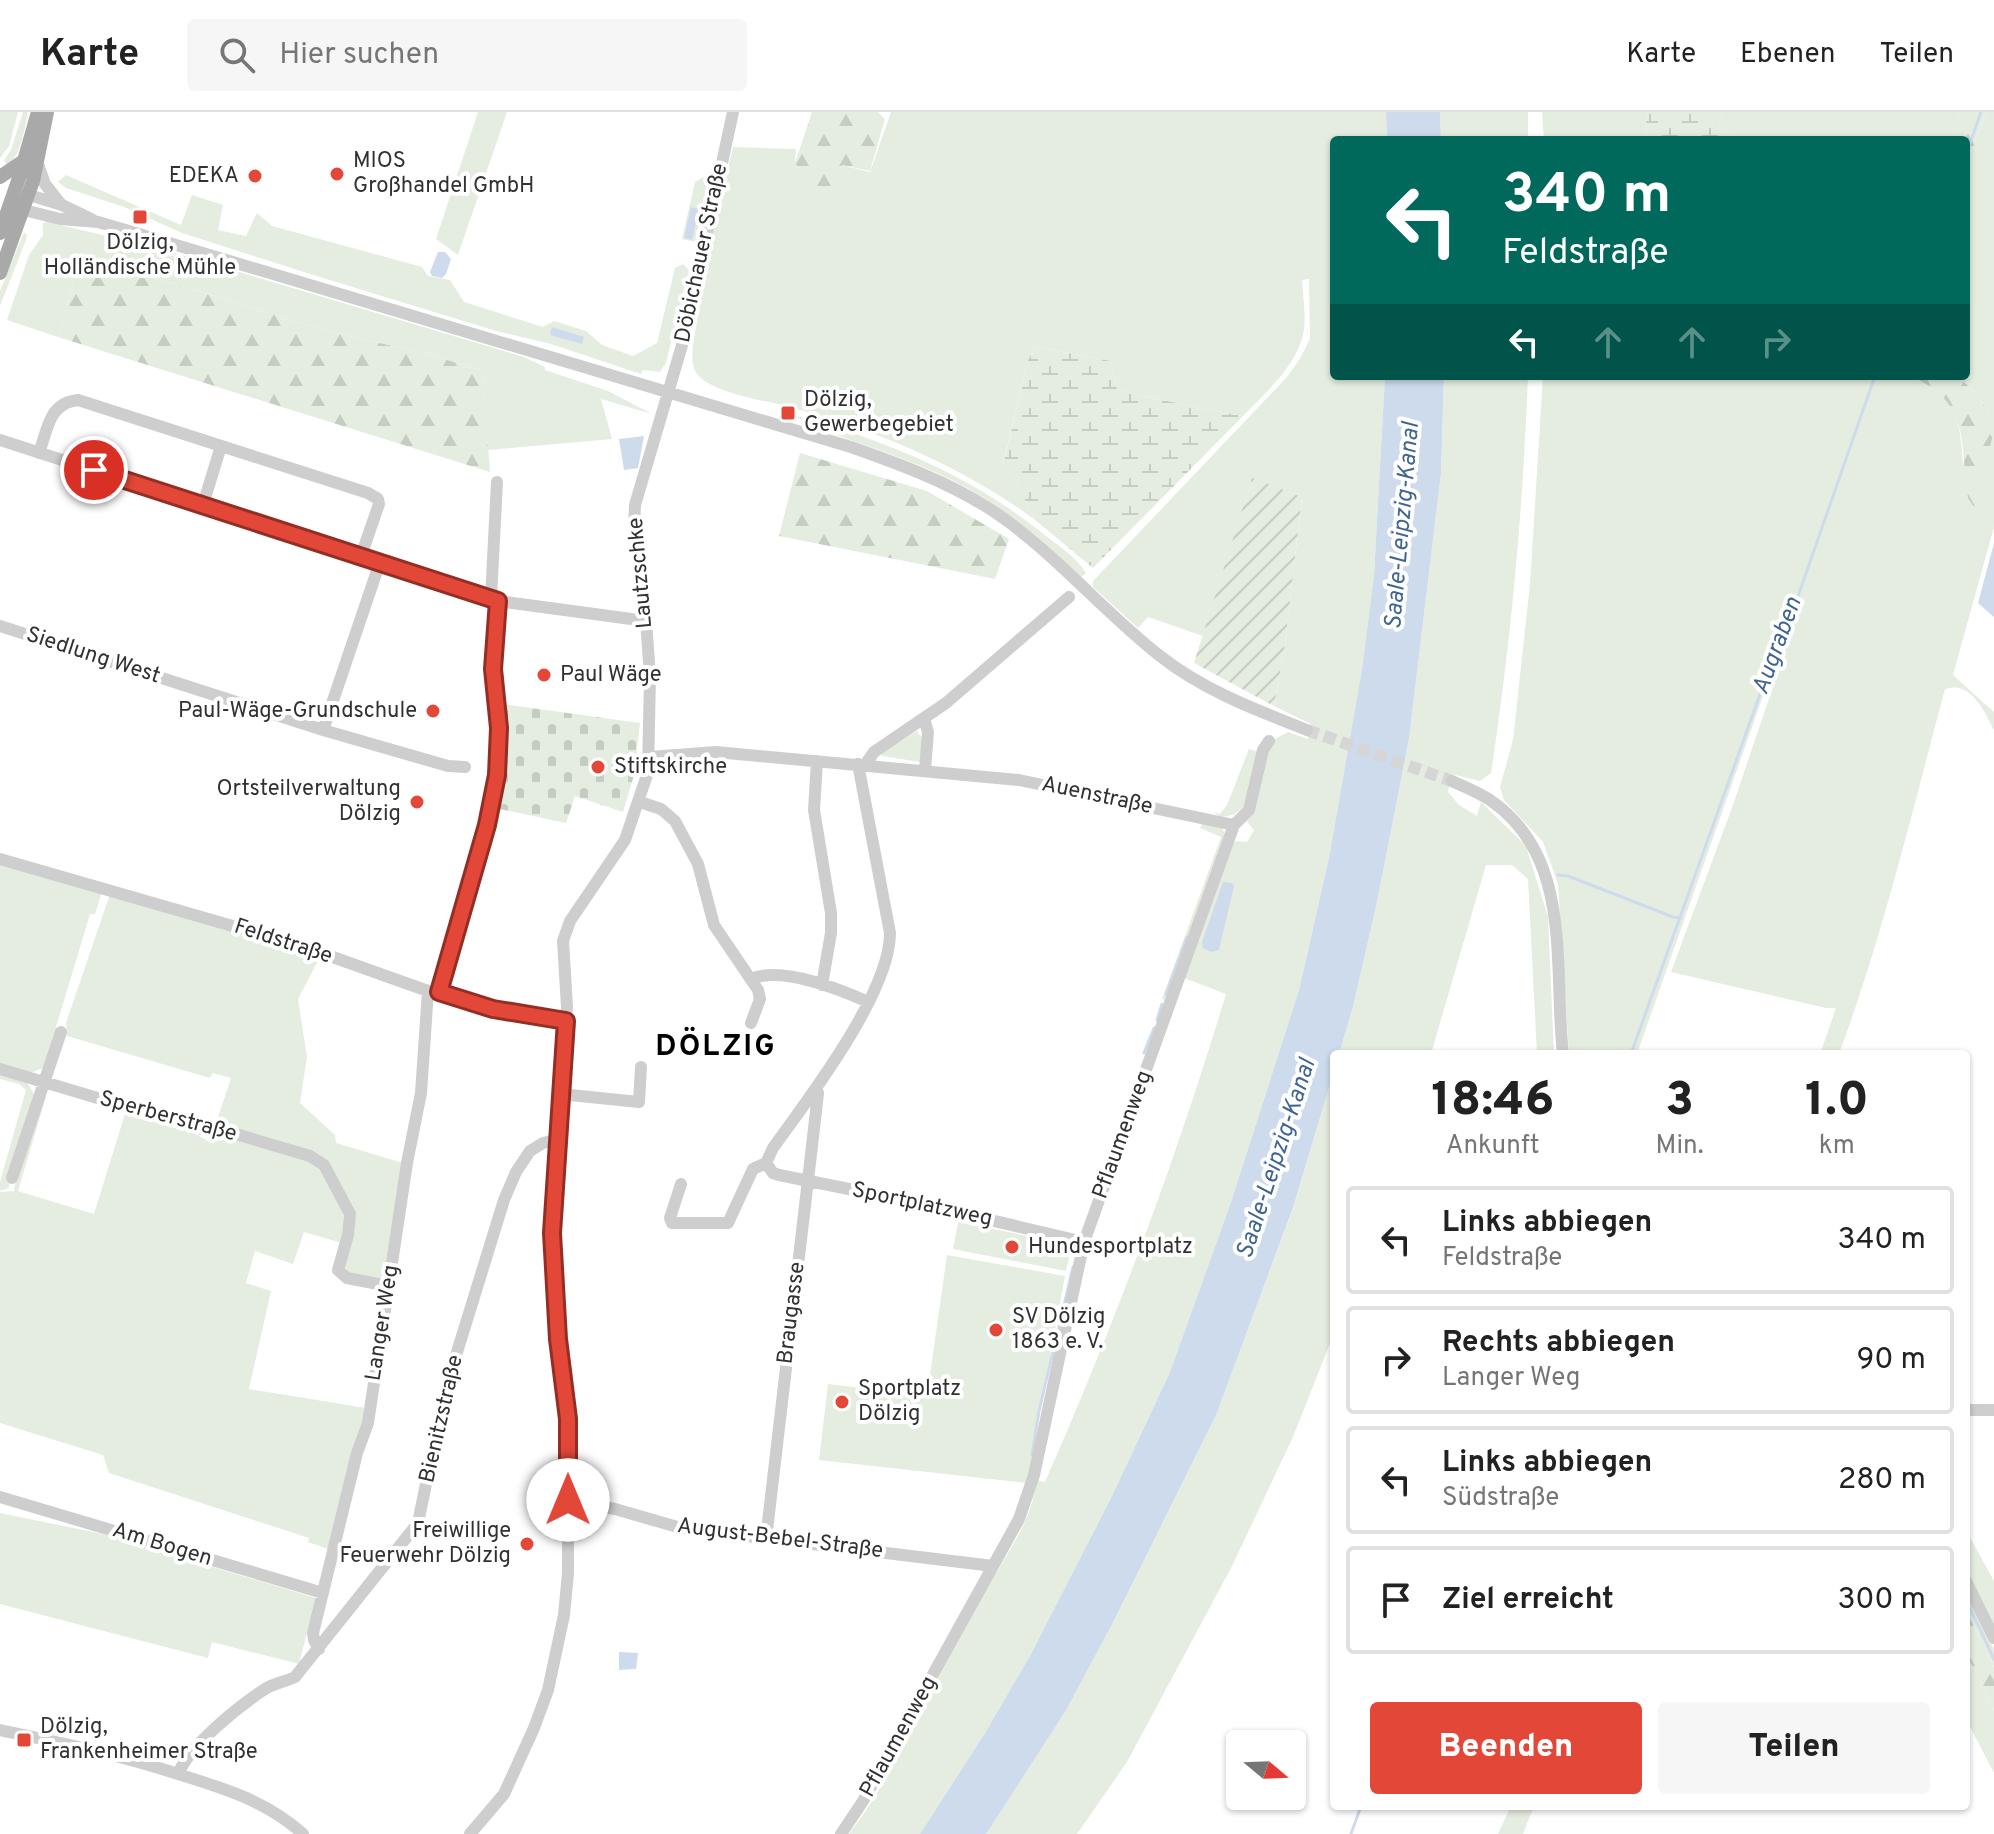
<!DOCTYPE html>
<html lang="de">
<meta charset="utf-8">
<style>
body{margin:0;font-family:Overpass,sans-serif;background:#f6f6f6;color:#222;height:100vh;display:flex;flex-direction:column;font-size:30px;white-space:nowrap}
*{box-sizing:border-box;margin:0}
p{font-size:26px;color:#767676}
.icon{flex:none;width:44px;height:44px;fill:none;stroke:currentColor;stroke-width:2;stroke-linecap:round;stroke-linejoin:round}
.map{position:relative;flex:1;overflow:hidden}
.panel{position:absolute;left:1330px;top:938px;width:640px;height:760px;display:flex;flex-direction:column;background:#fff;border-radius:8px;box-shadow:0 2px 6px #0004}
.panel>*{flex:none}
.top-card{position:absolute;left:1330px;top:24px;width:640px;height:244px;border-radius:8px;box-shadow:0 2px 6px #0004;background:#00695c;color:#fff;overflow:hidden}
.needle{width:52px;rotate:109deg}
.controls{position:absolute;left:1226px;top:1618px;display:grid;gap:16px}
.controls a{display:grid;place-items:center;width:80px;height:80px;border-radius:8px;background:#fff;box-shadow:0 2px 6px #0004;font-size:40px}
.pin{position:absolute;display:grid;place-items:center;width:68px;height:68px;color:#fff;margin:-34px;border:4px solid #fff;border-radius:50%;box-shadow:0 2px 8px #0007}
.me{position:absolute;width:88px;margin:-44px;rotate:0deg;stroke-linejoin:round;filter:drop-shadow(0 0 6px #0008)}
.turn{display:flex;align-items:center;gap:28px;height:168px;padding:0 40px;font-size:36px}
.turn .icon{width:104px;height:104px;stroke-width:2.5}
.turn b{display:block;font-size:56px;line-height:68px}
.lanes{display:flex;align-items:center;height:76px;padding:0 40px;background:#0003;justify-content:center;gap:40px;direction:ltr}
.lanes .off{opacity:.35}
.eta{display:flex;justify-content:space-evenly;align-items:center;height:136px;text-align:center}
.eta b{font-size:48px;font-weight:800;line-height:56px}
.button{display:flex;gap:16px;margin-top:auto;padding:16px 40px}
.button a{flex:1;height:92px;border-radius:8px;background:#e34738;color:#fff;font-size:32px;font-weight:800;line-height:92px;text-align:center}
.button a+a{background:#f6f6f6;color:#222}
ul{padding:0;list-style:none}
li{display:flex;align-items:center;gap:24px;height:108px;margin:0 16px 12px;padding:0 24px;border:4px solid #e0e0e0;border-radius:8px}
li div{flex:1}
li b{display:block;font-size:30px}
li em{font-style:normal}
header{display:flex;align-items:center;gap:48px;box-sizing:border-box;height:112px;padding:0 40px;background:#fff;border-bottom:2px solid #e0e0e0}
header strong{font-size:38px}
nav{display:flex;gap:44px;margin-inline-start:auto;font-size:28px}
.search{width:560px;height:72px;background:#f6f6f6;display:flex;align-items:center;gap:20px;box-sizing:border-box;padding:0 28px;border-radius:8px;color:#767676;font-size:30px}
.map>svg:first-child{display:block}
.grass{fill:#e5ede0}
.forest{fill:url(#forest-firs)}
.wetland{fill:url(#wetland-marsh)}
.cemetery{fill:url(#cemetery-stones)}
.garden{fill:url(#garden-furrows)}
.water{fill:#cddbed}
.lines{fill:none;stroke-linecap:round;stroke-linejoin:round}
.stream{stroke:#cddbed;stroke-width:3}
.minor-tunnel{stroke:#d6d6d6;stroke-width:12;stroke-dasharray:12 6;stroke-linecap:butt}
.minor{stroke:#cecece;stroke-width:12}
.major{stroke:#a9a9a9;stroke-width:14}
.route-casing{stroke:#942e24;stroke-width:20}
.route{stroke:#e34738;stroke-width:14}
.poi-dot{fill:#e34738;stroke:#fff;stroke-width:3}
.labels{text-anchor:middle;dominant-baseline:central;stroke-width:8;stroke-linejoin:round;paint-order:stroke}
.poi-label{font-size:22px;fill:#313131;stroke:#fff;text-anchor:start}
.street-label{font-size:22px;fill:#313131;stroke:#fff}
.water-label{font-size:24px;font-style:italic;fill:#3f6593;stroke:#fff}
.district-label{font-size:30px;font-weight:bold;letter-spacing:2px;fill:#000;stroke:#fff}
</style>
<header>
<strong>Karte</strong>
<div class="search"><svg class="icon" aria-label="search" viewBox="0 0 24 24"><circle cx="10" cy="10" r="6"/><path d="M15 15l6 6"/></svg>Hier suchen</div>
<nav><a>Karte</a><a>Ebenen</a><a>Teilen</a></nav>
</header>
<div class="map">
<svg width="1994" height="1722" viewBox="0 0 1994 1722">
<defs>
<pattern id="forest-firs" width="22" height="20" patternUnits="userSpaceOnUse" patternTransform="scale(2)"><rect width="22" height="20" fill="#e5ede0"/><path d="M5 1l3.5 6h-7zM16 11l3.5 6h-7z" fill="#c5ccc1"/></pattern>
<pattern id="wetland-marsh" width="20" height="14" patternUnits="userSpaceOnUse" patternTransform="scale(2)"><rect width="20" height="14" fill="#e5ede0"/><path d="M1 5h8M5 5V1M11 12h8M15 12V8" fill="none" stroke="#c5ccc1"/></pattern>
<pattern id="cemetery-stones" width="16" height="16" patternUnits="userSpaceOnUse" patternTransform="scale(2)"><rect width="16" height="16" fill="#e5ede0"/><path d="M2 7V4a2 2 0 0 1 4 0v3zM10 15v-3a2 2 0 0 1 4 0v3z" fill="#c5ccc1"/></pattern>
<pattern id="garden-furrows" width="10" height="10" patternUnits="userSpaceOnUse" patternTransform="scale(2)"><rect width="10" height="10" fill="#e5ede0"/><path d="M-1 1l2-2M0 10L10 0M9 11l2-2" fill="none" stroke="#c5ccc1"/></pattern>
</defs>
<rect width="100%" height="100%" fill="#fff"/>
<path class="grass" d="M0 0H18L9 34 0 46Z
M23 0H28C24 18 22 42 7 54L4 48 11 38Z
M478 0H507L458 143 436 127Z
M891 0H1386L1387 28H1334V264H1385L1374 463 1362 557 1329 746 1299 878 1231 1090 1170 1260 1112 1384 1031 1542 985 1621 920 1722H849C890 1669 916 1606 948 1548 963 1521 977 1494 992 1468 1010 1437 1034 1404 1036 1368L1045 1370C1115 1211 1176 1048 1226 882L1184 866 1232 733 1236 729 1247 730 1254 718 1247 710 1250 705 1267 637 1273 628 1288 620 1308 627 1311 612 1274 594 1285 532 1302 385 1252 367 1203 524 1148 505 1138 516 1093 475V469L1287 265 1301 245 1310 226 1309 167 1302 168C1303 184 1306 203 1304 218 1298 253 1266 280 1243 304L1132 282 1117 277 1111 249 1036 235 1028 248 1003 352 1015 367 1034 407C960 353 874 317 786 294 764 288 701 280 694 256 690 243 694 228 696 214 704 154 719 95 733 35L796 37 795 51 841 53 870 60Z
M1440 0H1528V28H1441Z
M1542 0H1648L1645 18 1650 28H1544Z
M1723 0H1961L1952 28H1733L1719 12Z
M1986 0H1994V415L1953 563 1994 600V618C1984 599 1971 568 1945 577 1912 700 1883 823 1839 942H1820L1836 896H1826L1671 860 1733 693 1782 548 1776 547 1637 942H1569L1558 772 1543 730 1504 688 1500 675 1513 628 1530 472 1543 264H1910C1957 284 1960 305 1963 352L1990 301 1970 275 1956 264H1966V55Z
M66 63 181 113 192 83 223 93 218 118 246 124 257 101 272 114 422 155 428 164 450 168 464 190 543 215 554 209 586 219 602 233 633 244 657 231 675 156 683 152 689 158 666 251 660 260 643 258 641 262 551 232 496 219 307 161 182 121 124 95 66 76 58 70Z
M704 65 709 69 696 130 682 127 695 70Z
M47 110 162 137 524 245 545 255V258L608 279 652 302 601 287 612 327 488 338 483 259 428 242 327 219 172 171 80 146 58 225 7 208 29 143 43 123V111Z
M24 120 27 123 26 128 0 194V179Z
M1444 264H1528C1523 397 1511 530 1491 661L1480 669 1451 662 1448 680 1459 693 1477 704 1481 690 1526 734 1548 805 1554 942H1537L1528 767 1512 753H1486L1431 942H1339L1353 895 1377 790 1409 627 1441 361Z
M795 304C817 307 838 316 859 323 931 349 986 376 1046 424 1060 435 1077 446 1086 461L1081 465C1048 432 1012 402 971 378 921 350 865 334 812 314Z
M917 619 922 626 920 650 882 644V641Z
M1249 637 1259 640C1254 666 1255 703 1221 705L1213 700 1220 702 1227 693Z
M1203 710 1222 716 1227 725 1167 888 1162 887 1221 725 1200 716Z
M0 753 102 780 95 802H90L56 915 60 917 43 956 30 961 0 952Z
M110 782 320 845 298 887 307 945 300 991 335 1023 336 1031 403 1051 385 1162 380 1166 349 1162 344 1152 353 1112 330 1055 220 1015 216 1011 231 966 213 961 210 966 67 924 66 911Z
M1334 959V1221L1293 1325 1232 1454 1127 1650 1077 1722H986L1216 1302 1293 1097Z
M0 961 27 970 35 984 9 1067V1076L0 1079V1070L26 978 19 972 0 967Z
M42 985H46L18 1079 94 1102 125 1002 196 1022 209 1030 213 1021 315 1049 344 1094 342 1131 304 1120 293 1152 255 1139 246 1171 271 1179 249 1277 366 1296 331 1438 308 1430 309 1426 109 1361 103 1343 0 1311V1080L14 1079 16 1065Z
M958 1110 1072 1133 1066 1159 953 1137Z
M947 1143 1065 1164 1027 1371 819 1348 828 1272 927 1284Z
M0 1401 103 1422 316 1486 299 1552 212 1530 208 1546 0 1492Z
M1966 1418 1994 1469V1515L1966 1458Z
M1966 1479 1994 1537V1555L1966 1498Z
M1966 1541 1994 1598V1661L1966 1607Z
M1508 1694H1534L1523 1722H1498L1509 1698Z"/>
<path class="forest" d="M812 0H878L885 7 870 59 842 53 835 78 818 80 795 51Z
M1961 0H1986L1966 55V28H1952Z
M80 146 172 171 327 219 428 242 483 259 490 360 58 225Z
M1910 264H1956L1970 275 1990 301 1993 323 1974 395 1968 386C1960 330 1971 290 1910 264Z
M800 341 927 379 1009 427 995 467 779 424Z
M1966 1498 1994 1555V1598L1966 1541Z"/>
<path class="wetland" d="M1648 0H1723L1719 12 1733 28H1650L1645 18Z
M1036 235 1111 249 1117 277 1132 282 1243 304 1093 456 1034 407 1015 367 1003 353 1028 248Z"/>
<path class="cemetery" d="M502 592 640 611 634 663 623 700 575 684 566 711 495 696 505 636Z"/>
<path class="garden" d="M1252 366 1302 385 1285 532 1274 594 1194 551Z"/>
<path class="water" d="M1386 0H1440L1441 28H1387Z
M691 95 699 97 692 128 684 126Z
M438 140H445L451 147 446 162 442 166 432 164 430 160Z
M552 215 584 225 582 232 550 223Z
M1385 264H1444L1441 361 1409 627 1377 790 1353 895 1339 942H1334V959L1293 1096 1216 1303 1112 1512 1066 1598 986 1722H920L985 1621 1031 1542 1112 1384 1170 1260 1231 1090 1299 878 1329 746 1362 557 1374 463Z
M644 324 638 356 624 358 619 327Z
M1994 431V505L1978 491Z
M1223 770 1232 771 1234 774 1219 838 1211 840 1203 836 1202 830Z
M619 1540 638 1541 636 1557 619 1558Z"/>
<g class="lines">
<path class="stream" d="M1966 43 1981 0
M1558 763 1568 764 1673 805 1681 806
M1166 882 1187 825
M1157 908 1162 892
M1144 941 1154 916
M1631 942 1769 557 1781 533 1875 264
M1032 1343 1039 1299 1073 1155
M1966 1488 1994 1547
M1351 1722 1361 1694"/>
<path class="minor-tunnel" d="M1307 618 1452 669"/>
<path class="minor" d="M38 52 45 72 60 91
M29 83 62 93 93 108
M24 98 60 107 98 110 136 121 851 335C899 352 946 369 990 397 1053 438 1101 498 1160 544 1203 578 1256 598 1307 618
M0 328 498 489 646 509
M39 341C48 316 49 291 78 288L368 381 378 387 379 392 361 444
M203 393 221 334
M491 486 497 370
M0 514 323 618 448 654 465 655
M924 607 928 620 925 658
M323 618 380 450
M650 645 716 640 1019 668 1234 713
M817 649 814 698 831 801V821L822 873
M865 653 874 640 946 591 1069 485
M1452 669C1465 675 1478 680 1490 688 1574 745 1553 855 1563 942
M640 690 661 697 675 709 698 752 714 813 758 878 760 887 751 911
M0 747 299 833 428 879 493 897 566 909
M751 867C781 854 839 877 868 890
M439 880 487 713 497 663 500 639 493 557 498 489
M0 957 205 1018 219 1017 310 1044 324 1053 350 1102 348 1123 338 1158 347 1166 389 1174
M560 982 639 990 641 955
M766 1051 773 1036C809 986 890 881 890 821L858 652
M766 1051 773 1061 779 1063 909 1089 1084 1130
M12 1066 61 920
M681 1072 670 1106 672 1111H728L753 1057 766 1051
M1966 1298H1994
M0 1385 323 1481
M568 1388 615 1397 681 1416 993 1454
M766 1427 815 1008 818 981 816 976
M1966 1469 1994 1526
M319 1537 314 1528 313 1521 357 1341 368 1311 407 1051 421 981 428 879
M0 1618C62 1631 121 1643 181 1663 226 1677 268 1690 303 1722
M178 1662C190 1633 239 1594 265 1577 274 1571 285 1570 295 1565L418 1411 438 1313 454 1250 504 1088 516 1060 530 1039 543 1031 559 1027
M470 1722 504 1682 534 1616 548 1578 564 1503 568 1461V1307L558 1227 552 1121 567 895 563 829 570 809 625 728 648 660 650 564 646 509 634 415 635 393 685 223 733 0
M841 1722 863 1689 1019 1407 1034 1363 1084 1130 1234 713 1249 698 1263 638 1269 629"/>
<path class="major" d="M0 65 25 48
M0 121 20 63 38 0
M0 161 33 69 47 0"/>
</g>
<g class="lines">
<g class="route-casing">
<path id="route" d="M94 358 498 489 493 557 499 616 497 663 487 713 439 880 493 897 566 909 552 1121 558 1227 568 1307V1388"/>
</g>
<use href="#route" class="route"/>
</g>
<g class="poi-dot">
<circle cx="337" cy="62" r="8"/>
<circle cx="255" cy="64" r="8"/>
<rect x="132" y="97" width="16" height="16" rx="4"/>
<rect x="780" y="293" width="16" height="16" rx="4"/>
<circle cx="544" cy="563" r="8"/>
<circle cx="433" cy="599" r="8"/>
<circle cx="598" cy="655" r="8"/>
<circle cx="417" cy="690" r="8"/>
<circle cx="1012" cy="1135" r="8"/>
<circle cx="996" cy="1218" r="8"/>
<circle cx="842" cy="1290" r="8"/>
<circle cx="527" cy="1432" r="8"/>
<rect x="16" y="1620" width="16" height="16" rx="4"/>
</g>
<g class="labels">
<g class="poi-label">
<text x="353" y="49">MIOS<tspan x="353" dy="25">Großhandel GmbH</tspan></text>
<text x="239" y="64" text-anchor="end">EDEKA</text>
<text x="140" y="131" text-anchor="middle">Dölzig,<tspan x="140" dy="25">Holländische Mühle</tspan></text>
<text x="804" y="288">Dölzig,<tspan x="804" dy="25">Gewerbegebiet</tspan></text>
<text x="560" y="563">Paul Wäge</text>
<text x="417" y="599" text-anchor="end">Paul-Wäge-Grundschule</text>
<text x="614" y="655">Stiftskirche</text>
<text x="401" y="677" text-anchor="end">Ortsteilverwaltung<tspan x="401" dy="25">Dölzig</tspan></text>
<text x="1028" y="1135">Hundesportplatz</text>
<text x="1012" y="1205">SV Dölzig<tspan x="1012" dy="25">1863 e. V.</tspan></text>
<text x="858" y="1277">Sportplatz<tspan x="858" dy="25">Dölzig</tspan></text>
<text x="511" y="1419" text-anchor="end">Freiwillige<tspan x="511" dy="25">Feuerwehr Dölzig</tspan></text>
<text x="40" y="1615">Dölzig,<tspan x="40" dy="25">Frankenheimer Straße</tspan></text>
</g>
<g class="street-label">
<text transform="translate(702 141) rotate(-78)">Döbichauer Straße</text>
<text transform="translate(641 461) rotate(-95)">Lautzschke</text>
<text transform="translate(93 544) rotate(18)">Siedlung West</text>
<text transform="translate(1097 684) rotate(12)">Auenstraße</text>
<text transform="translate(283 830) rotate(18)">Feldstraße</text>
<text transform="translate(168 1005) rotate(15)">Sperberstraße</text>
<text transform="translate(1123 1023) rotate(-70)">Pflaumenweg</text>
<text transform="translate(922 1093) rotate(12)">Sportplatzweg</text>
<text transform="translate(792 1201) rotate(-83)">Braugasse</text>
<text transform="translate(383 1211) rotate(-81)">Langer Weg</text>
<text transform="translate(442 1307) rotate(-77)">Bienitzstraße</text>
<text transform="translate(780 1427) rotate(7)">August-Bebel-Straße</text>
<text transform="translate(162 1433) rotate(17)">Am Bogen</text>
<text transform="translate(899 1625) rotate(-61)">Pflaumenweg</text>
</g>
<g class="water-label">
<text transform="translate(1403 414) rotate(-85)">Saale-Leipzig-Kanal</text>
<text transform="translate(1778 534) rotate(-70)">Augraben</text>
<text transform="translate(1277 1047) rotate(-72)">Saale-Leipzig-Kanal</text>
</g>
<g class="district-label">
<text x="716" y="935">DÖLZIG</text>
</g>
</g>
</svg>
<div class="controls">
<a><svg class="needle" viewBox="-14 -14 28 28"><path d="M0-13l5 13h-10z" fill="#e53935"/><path d="M0 13l5-13h-10z" fill="#767676"/></svg></a>
</div>
<div class="pin" style="left:94px;top:358px;background:#d93025"><svg class="icon" aria-label="arrive" viewBox="0 0 24 24"><path d="M6 21V4h12l-3 4 3 4H6"/></svg></div>
<svg class="me" style="left:568px;top:1388px" viewBox="-20 -20 40 40"><circle r="19" fill="#fff"/><path d="M0-13L10 11 0 6-10 11z" fill="#e34738"/></svg>
<div class="top-card">
<div class="turn"><svg class="icon" aria-label="left" viewBox="0 0 24 24"><path d="M17 20v-9H6M10 6l-5 5 5 5"/></svg><div><b>340 m</b>Feldstraße</div></div>
<div class="lanes"><svg class="icon" aria-label="left" viewBox="0 0 24 24"><path d="M17 20v-9H6M10 6l-5 5 5 5"/></svg><svg class="icon off" aria-label="ahead" viewBox="0 0 24 24"><path d="M12 20V5M6 11l6-6 6 6"/></svg><svg class="icon off" aria-label="ahead" viewBox="0 0 24 24"><path d="M12 20V5M6 11l6-6 6 6"/></svg><svg class="icon off" aria-label="right" viewBox="0 0 24 24"><path d="M7 20v-9h11M14 6l5 5-5 5"/></svg></div>
</div>
<section class="panel">
<div class="eta">
<div><b>18:46</b><p>Ankunft</p></div>
<div><b>3</b><p>Min.</p></div>
<div><b>1.0</b><p>km</p></div>
</div>
<ul>
<li><svg class="icon" aria-label="left" viewBox="0 0 24 24"><path d="M17 20v-9H6M10 6l-5 5 5 5"/></svg><div><b>Links abbiegen</b><p>Feldstraße</p></div><em>340 m</em></li>
<li><svg class="icon" aria-label="right" viewBox="0 0 24 24"><path d="M7 20v-9h11M14 6l5 5-5 5"/></svg><div><b>Rechts abbiegen</b><p>Langer Weg</p></div><em>90 m</em></li>
<li><svg class="icon" aria-label="left" viewBox="0 0 24 24"><path d="M17 20v-9H6M10 6l-5 5 5 5"/></svg><div><b>Links abbiegen</b><p>Südstraße</p></div><em>280 m</em></li>
<li><svg class="icon" aria-label="arrive" viewBox="0 0 24 24"><path d="M6 21V4h12l-3 4 3 4H6"/></svg><div><b>Ziel erreicht</b></div><em>300 m</em></li>
</ul>
<div class="button"><a>Beenden</a><a>Teilen</a></div>
</section>
</div>
